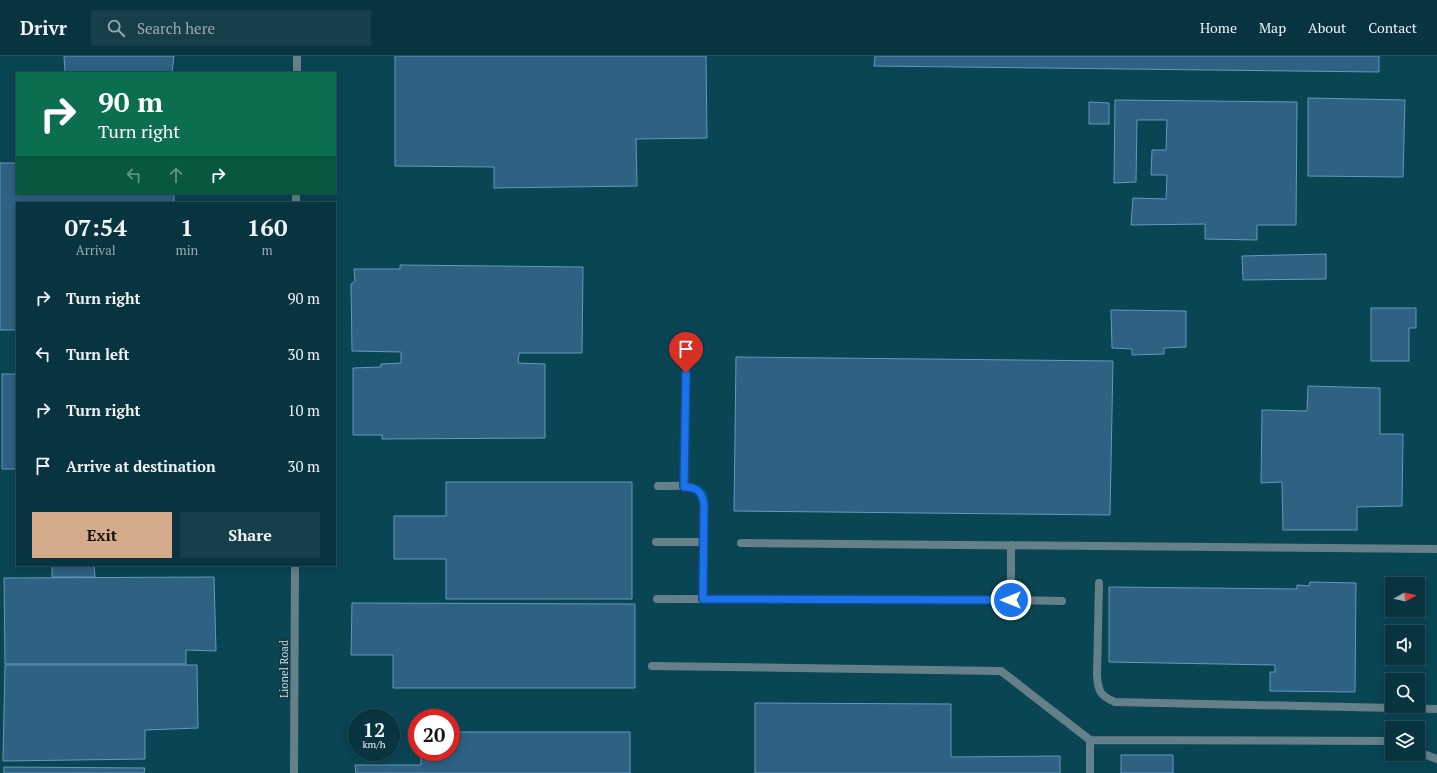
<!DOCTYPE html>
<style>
body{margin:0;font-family:"PT Serif",serif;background:#163f4a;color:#f1f3f6;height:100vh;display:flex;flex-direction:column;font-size:15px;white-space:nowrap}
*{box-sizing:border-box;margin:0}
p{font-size:13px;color:#98aab0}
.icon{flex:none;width:22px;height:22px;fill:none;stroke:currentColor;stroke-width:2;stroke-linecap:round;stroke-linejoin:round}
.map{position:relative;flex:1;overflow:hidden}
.details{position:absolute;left:16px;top:146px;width:320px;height:364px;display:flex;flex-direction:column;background:#08343f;border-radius:0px;box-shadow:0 2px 10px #0003,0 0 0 1px #294f59}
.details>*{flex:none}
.hud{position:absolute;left:16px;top:16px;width:320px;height:122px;border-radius:0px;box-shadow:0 2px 10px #0003,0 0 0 1px #294f59;background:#0b6e4f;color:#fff;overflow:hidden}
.needle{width:26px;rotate:82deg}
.buttons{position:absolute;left:1385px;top:521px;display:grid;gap:8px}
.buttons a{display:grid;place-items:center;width:40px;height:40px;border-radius:0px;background:#08343f;box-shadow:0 2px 10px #0003,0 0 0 1px #294f59;font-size:20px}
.speed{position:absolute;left:348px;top:653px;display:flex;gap:8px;font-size:20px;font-weight:700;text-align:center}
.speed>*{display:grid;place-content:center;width:52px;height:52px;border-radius:50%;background:#08343f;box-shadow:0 2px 10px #0003,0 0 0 1px #294f59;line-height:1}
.speed small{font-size:10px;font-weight:400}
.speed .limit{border:6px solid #d22;background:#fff;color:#111}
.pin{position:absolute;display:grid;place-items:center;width:34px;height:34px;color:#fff;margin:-41px -17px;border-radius:50% 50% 50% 0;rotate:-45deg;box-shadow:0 0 4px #0007}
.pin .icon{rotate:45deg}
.me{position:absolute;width:44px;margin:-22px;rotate:270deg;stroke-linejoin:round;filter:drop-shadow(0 0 3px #0008)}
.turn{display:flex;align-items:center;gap:14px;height:84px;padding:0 16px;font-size:18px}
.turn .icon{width:52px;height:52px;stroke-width:2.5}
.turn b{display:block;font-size:28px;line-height:34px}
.lanes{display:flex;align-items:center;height:38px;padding:0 16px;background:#0003;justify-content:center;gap:20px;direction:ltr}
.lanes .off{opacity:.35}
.eta{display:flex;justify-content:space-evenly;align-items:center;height:68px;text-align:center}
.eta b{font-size:24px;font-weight:800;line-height:28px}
.cta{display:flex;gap:8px;margin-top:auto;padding:8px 16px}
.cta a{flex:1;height:46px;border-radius:0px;background:#d6ab8b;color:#111;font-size:16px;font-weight:800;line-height:46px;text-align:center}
.cta a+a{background:#163f4a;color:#f1f3f6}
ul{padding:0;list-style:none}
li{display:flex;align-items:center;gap:12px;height:56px;padding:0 16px}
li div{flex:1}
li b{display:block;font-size:15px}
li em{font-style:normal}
header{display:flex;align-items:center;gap:24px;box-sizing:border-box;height:56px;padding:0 20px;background:#08343f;border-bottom:1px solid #294f59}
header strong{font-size:19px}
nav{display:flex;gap:22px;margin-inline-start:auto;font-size:14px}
.search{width:280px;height:36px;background:#163f4a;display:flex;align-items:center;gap:10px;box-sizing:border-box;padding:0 14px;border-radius:0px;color:#98aab0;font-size:15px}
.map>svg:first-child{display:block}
.building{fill:#2e6182;stroke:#6599bd}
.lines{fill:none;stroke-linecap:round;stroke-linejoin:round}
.lane{stroke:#658089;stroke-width:8}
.street{stroke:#658089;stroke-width:8}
.route-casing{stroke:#114b97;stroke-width:10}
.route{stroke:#1a73e8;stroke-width:7}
.labels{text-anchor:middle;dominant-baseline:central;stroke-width:4;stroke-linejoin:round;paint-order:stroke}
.street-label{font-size:11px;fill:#bddfea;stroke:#133943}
</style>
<header>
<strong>Drivr</strong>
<div class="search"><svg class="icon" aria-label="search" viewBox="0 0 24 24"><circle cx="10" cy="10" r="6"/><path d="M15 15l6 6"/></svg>Search here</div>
<nav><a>Home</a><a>Map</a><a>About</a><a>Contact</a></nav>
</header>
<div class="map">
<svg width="1437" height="717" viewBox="0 0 1437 717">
<rect width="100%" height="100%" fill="#0a4554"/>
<path class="building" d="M64 0H174L172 17H65Z
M395 0H706L707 82 636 83 637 130 494 132V111L395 110Z
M875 0H1379V16L874 10Z
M1308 42 1405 44 1403 121 1308 120Z
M1115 44 1297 46 1296 169H1257V184L1205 183V168L1131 169 1133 142 1166 143 1167 119H1151L1152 94H1166L1167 64H1137L1136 126 1114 127Z
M1089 46 1109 47V68H1089Z
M0 107H17V137H174V147H17V274H0Z
M1326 198V223L1243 224 1242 200Z
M400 209 583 211 582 297H519L518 307 545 308V382L382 383V379H353V312L381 311V308L401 307V296L352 295 351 228 355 225 354 213H400Z
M1371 252H1416V272H1409V305H1371Z
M1111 254 1186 255V291L1164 292V298L1132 299V293L1112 292Z
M736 301 1113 305 1110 459 734 455Z
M2 318H17V413H2Z
M1308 330 1380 332V378H1403L1402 450 1357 451V474H1283L1282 426 1261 427 1262 354 1307 355Z
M446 426H632V543H446V503H394V460H446Z
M52 509H94L95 521H52Z
M214 521 216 595 186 594V608H5L4 522Z
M1310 526 1356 527 1355 636 1270 635V616H1275V609L1109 606V531L1297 533V529L1309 530Z
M352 547 635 548V632H393V599H351Z
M5 609H197L198 672 145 674V703L3 705Z
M755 647 951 648V701L1060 700V717H755Z
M451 676H630V717H356L355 709H421V696H451Z
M1121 699H1173V717H1121Z
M4 711 145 712 144 717H4Z"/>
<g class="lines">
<path class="lane" d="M658 430C670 431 694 426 702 438 704 441 704 445 704 448L703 543
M684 431 686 317
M656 486H703
M741 487 1437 493
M1099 527 1097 619C1098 635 1100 640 1115 646L1437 653
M657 543 1011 544V489
M1011 544 1062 545
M652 610 1001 615 1090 684 1392 685
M1090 684V717
M1418 696 1437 703"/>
<path class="street" d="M297 17V0
M296 147V137
M294 717 295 509"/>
</g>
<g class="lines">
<g class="route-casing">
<path id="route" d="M686 317 684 431C696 431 702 435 704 448L703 543 1011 544"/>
</g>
<use href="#route" class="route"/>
</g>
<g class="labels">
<g class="street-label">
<text transform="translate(284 613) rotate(-90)">Lionel Road</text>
</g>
</g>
</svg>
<div class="buttons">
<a><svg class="needle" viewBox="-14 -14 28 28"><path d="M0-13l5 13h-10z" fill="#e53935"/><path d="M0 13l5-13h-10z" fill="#98aab0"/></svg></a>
<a><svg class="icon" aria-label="sound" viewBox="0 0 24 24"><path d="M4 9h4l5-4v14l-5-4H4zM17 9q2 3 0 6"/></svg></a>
<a><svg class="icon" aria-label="search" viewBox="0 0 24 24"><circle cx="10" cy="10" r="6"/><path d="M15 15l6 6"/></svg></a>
<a><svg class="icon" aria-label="layers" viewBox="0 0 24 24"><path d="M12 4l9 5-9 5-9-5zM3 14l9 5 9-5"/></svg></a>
</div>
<div class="speed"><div>12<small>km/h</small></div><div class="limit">20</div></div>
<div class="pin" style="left:686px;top:317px;background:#d93025"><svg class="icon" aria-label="arrive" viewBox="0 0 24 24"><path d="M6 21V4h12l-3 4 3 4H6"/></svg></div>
<svg class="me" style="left:1011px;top:544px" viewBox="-20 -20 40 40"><circle r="17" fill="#1a73e8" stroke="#fff" stroke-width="3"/><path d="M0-11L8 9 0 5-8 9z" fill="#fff"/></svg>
<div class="hud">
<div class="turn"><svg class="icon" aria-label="right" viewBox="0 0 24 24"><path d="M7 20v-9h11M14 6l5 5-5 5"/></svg><div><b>90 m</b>Turn right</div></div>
<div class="lanes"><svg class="icon off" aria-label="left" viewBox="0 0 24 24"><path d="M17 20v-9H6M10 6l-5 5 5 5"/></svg><svg class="icon off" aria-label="ahead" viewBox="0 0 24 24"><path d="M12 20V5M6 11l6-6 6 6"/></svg><svg class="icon" aria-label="right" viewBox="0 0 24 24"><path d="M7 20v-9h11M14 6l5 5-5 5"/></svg></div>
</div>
<section class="details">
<div class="eta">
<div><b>07:54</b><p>Arrival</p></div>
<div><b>1</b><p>min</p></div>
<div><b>160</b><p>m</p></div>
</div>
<ul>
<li><svg class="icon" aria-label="right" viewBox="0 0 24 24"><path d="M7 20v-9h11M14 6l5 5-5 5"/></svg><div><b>Turn right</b></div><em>90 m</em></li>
<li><svg class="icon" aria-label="left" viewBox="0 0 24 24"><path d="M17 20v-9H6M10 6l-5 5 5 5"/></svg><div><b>Turn left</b></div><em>30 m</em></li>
<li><svg class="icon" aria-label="right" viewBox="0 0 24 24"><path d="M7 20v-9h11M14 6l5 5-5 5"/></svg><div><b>Turn right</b></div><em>10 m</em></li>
<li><svg class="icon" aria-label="arrive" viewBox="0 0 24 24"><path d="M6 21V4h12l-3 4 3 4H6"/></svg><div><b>Arrive at destination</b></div><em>30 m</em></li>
</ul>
<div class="cta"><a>Exit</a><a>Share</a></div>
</section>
</div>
